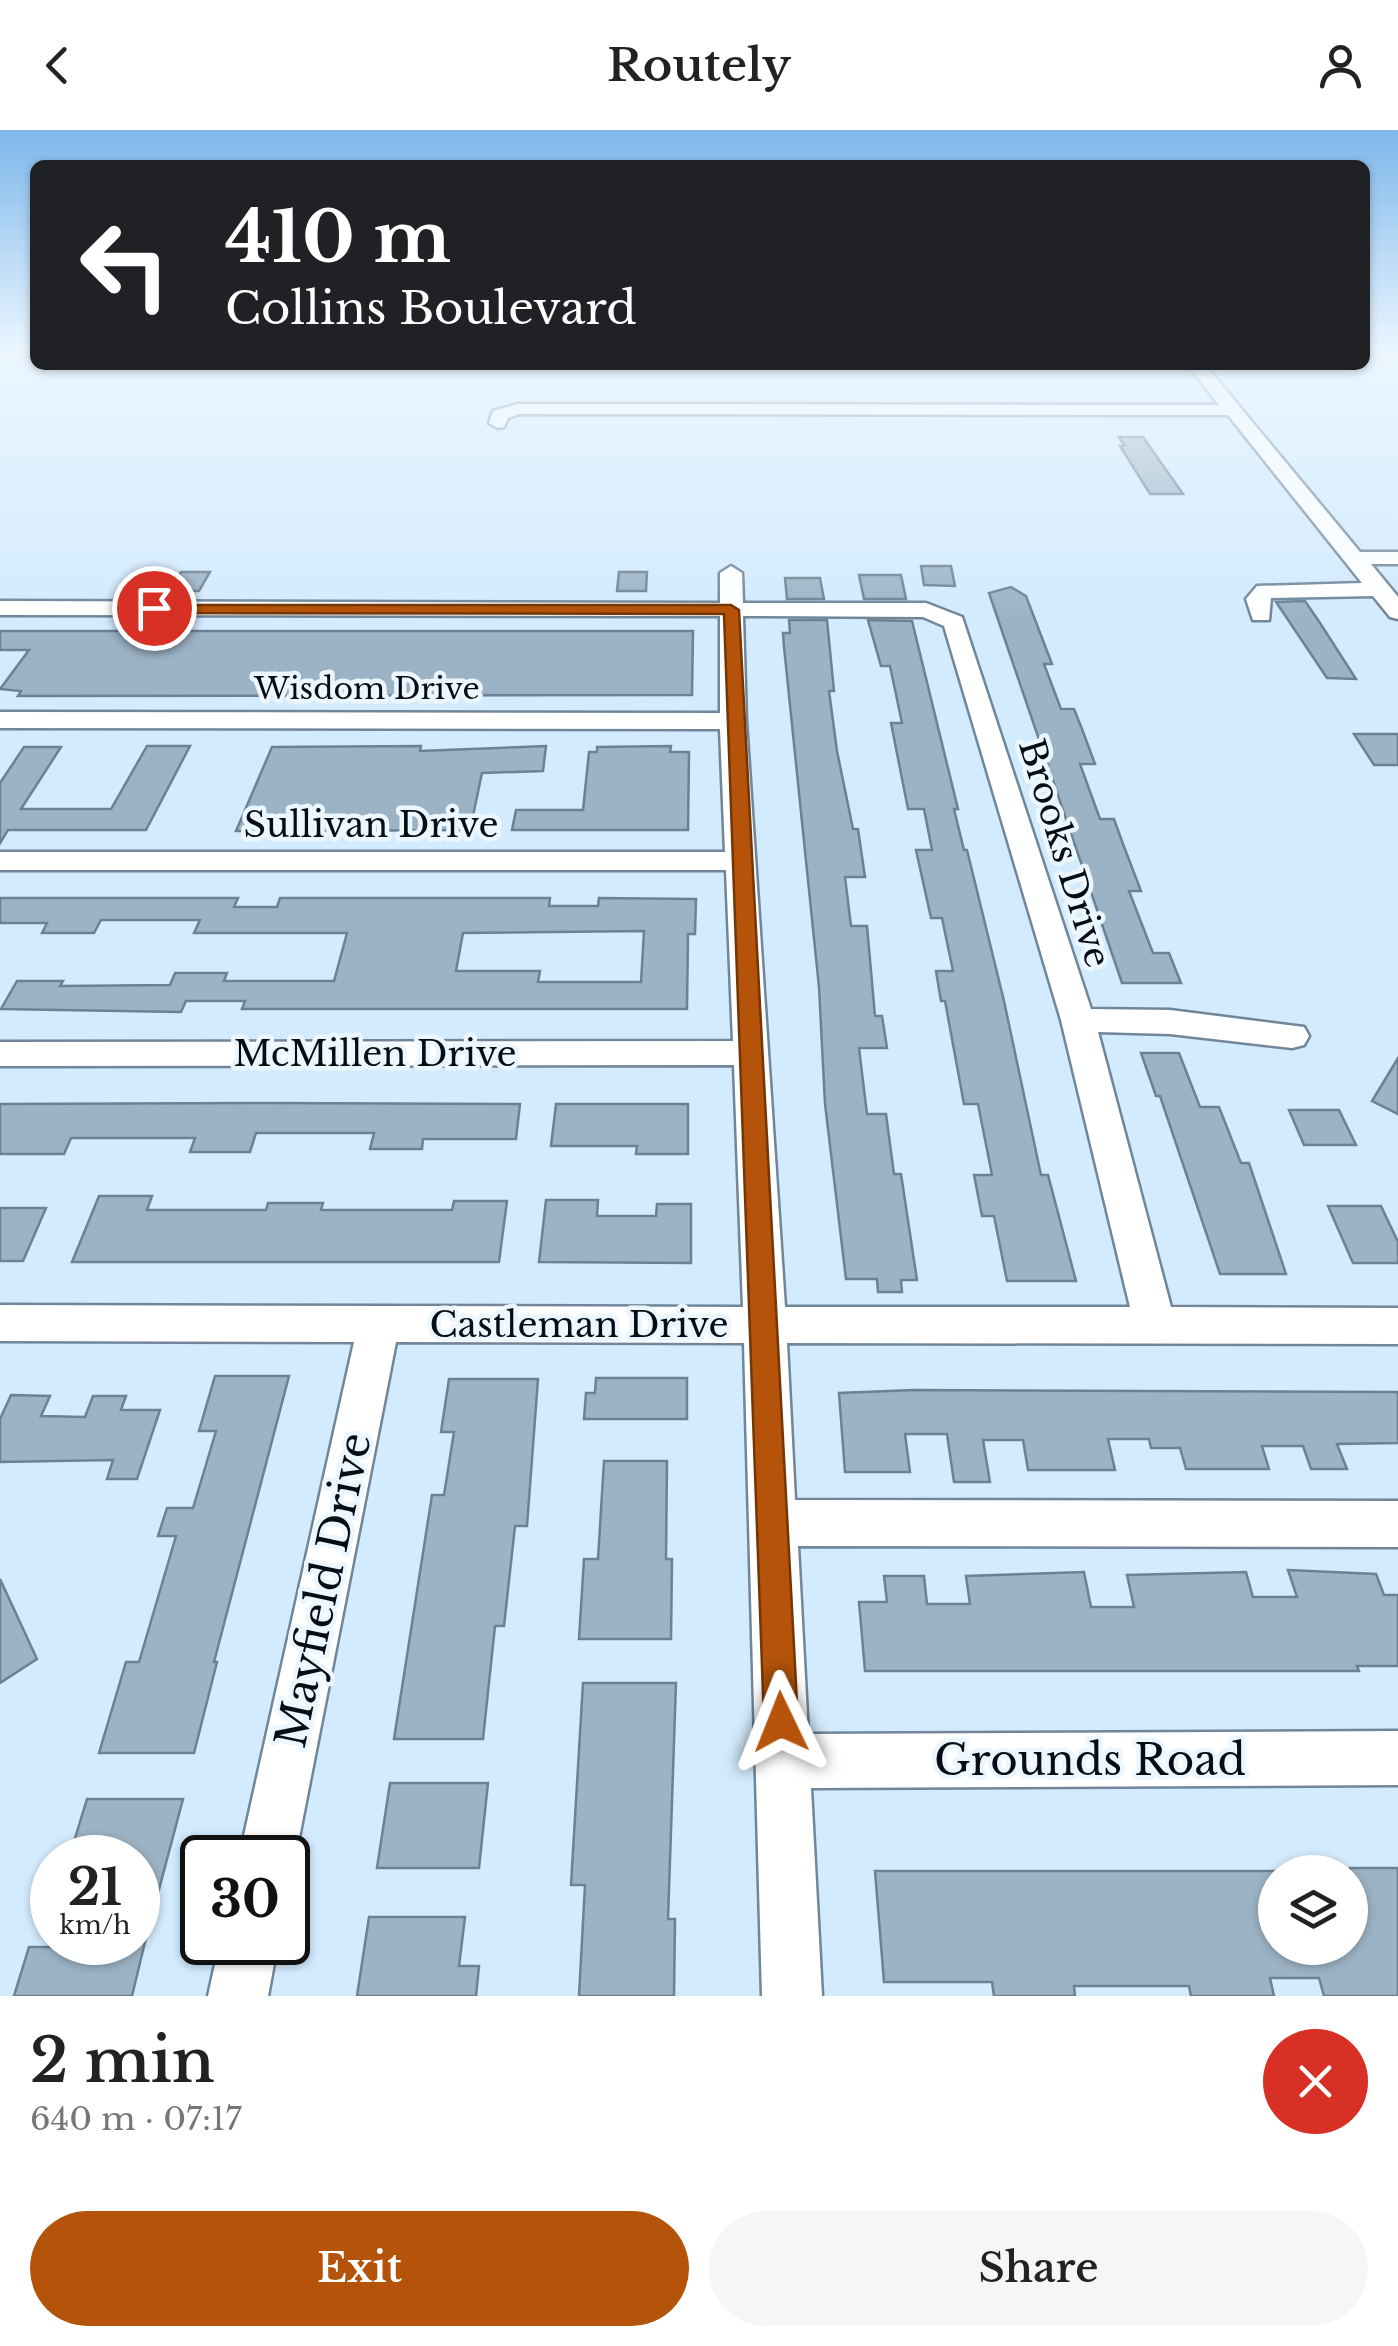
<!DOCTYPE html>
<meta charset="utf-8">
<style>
body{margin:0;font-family:"Libre Baskerville",serif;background:#f6f6f6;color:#222;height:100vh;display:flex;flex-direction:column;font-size:38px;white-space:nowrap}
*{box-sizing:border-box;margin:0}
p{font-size:32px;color:#767676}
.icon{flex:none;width:55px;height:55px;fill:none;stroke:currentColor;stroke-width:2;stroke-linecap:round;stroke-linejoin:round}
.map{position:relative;height:1866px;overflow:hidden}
.details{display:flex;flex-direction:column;background:#fff;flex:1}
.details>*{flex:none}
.top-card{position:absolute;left:30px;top:30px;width:1340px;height:210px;border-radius:15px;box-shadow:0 2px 8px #0004;background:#202124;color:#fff;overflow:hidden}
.tools{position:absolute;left:1258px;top:1725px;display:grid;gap:20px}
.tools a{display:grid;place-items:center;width:110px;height:110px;border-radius:50%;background:#fff;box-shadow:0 2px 8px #0004;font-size:50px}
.speed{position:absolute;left:30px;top:1705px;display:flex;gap:20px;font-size:50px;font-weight:700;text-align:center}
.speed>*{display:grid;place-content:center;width:130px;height:130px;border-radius:50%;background:#fff;box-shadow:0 2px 8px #0004;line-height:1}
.speed small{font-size:25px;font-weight:400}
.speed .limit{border:5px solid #111;border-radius:15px;background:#fff;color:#111}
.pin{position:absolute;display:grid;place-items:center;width:85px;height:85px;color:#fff;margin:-42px;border:5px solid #fff;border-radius:50%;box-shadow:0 2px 10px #0007}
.me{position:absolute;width:110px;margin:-55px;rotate:358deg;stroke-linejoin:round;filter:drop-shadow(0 0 8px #0008)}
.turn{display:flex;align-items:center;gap:35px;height:210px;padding:0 30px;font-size:45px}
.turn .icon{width:130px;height:130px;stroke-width:2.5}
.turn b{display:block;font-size:70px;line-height:85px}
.round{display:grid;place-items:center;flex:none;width:105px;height:105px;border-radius:52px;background:#f6f6f6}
.head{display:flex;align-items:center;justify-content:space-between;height:170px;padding:0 30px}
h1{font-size:60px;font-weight:600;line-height:75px}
.button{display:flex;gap:20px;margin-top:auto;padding:20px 30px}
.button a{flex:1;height:115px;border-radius:60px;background:#b45309;color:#fff;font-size:40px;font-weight:600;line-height:115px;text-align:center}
.button a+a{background:#f6f6f6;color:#222}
header{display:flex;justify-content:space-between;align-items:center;height:130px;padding:0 30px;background:#fff;font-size:45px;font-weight:600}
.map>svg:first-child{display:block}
.building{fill:#9cb3c5;stroke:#6c8293;stroke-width:2.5;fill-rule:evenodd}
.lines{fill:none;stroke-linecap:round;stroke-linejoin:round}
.minor-casing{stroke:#718698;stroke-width:5}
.minor{fill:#fff;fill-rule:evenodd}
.route{fill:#b45309;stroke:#753606;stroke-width:2.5}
.labels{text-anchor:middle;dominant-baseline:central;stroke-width:9;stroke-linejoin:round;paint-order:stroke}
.far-street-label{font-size:30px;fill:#060d14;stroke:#ecf6fe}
.street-label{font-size:35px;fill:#060d14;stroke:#ecf6fe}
.near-street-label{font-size:42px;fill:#060d14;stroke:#ecf6fe}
</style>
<header><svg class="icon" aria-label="back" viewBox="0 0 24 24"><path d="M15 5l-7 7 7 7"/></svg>Routely<svg class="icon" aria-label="person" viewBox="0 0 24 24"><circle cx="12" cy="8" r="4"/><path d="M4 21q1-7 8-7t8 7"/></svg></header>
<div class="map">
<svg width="1398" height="1866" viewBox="0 0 1398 1866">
<rect width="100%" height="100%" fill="#d3ebfe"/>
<path class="building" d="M1119 307H1143L1183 364H1150L1120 316 1124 315Z
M921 436H951L955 456 924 455Z
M181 442H210L199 461H169Z
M619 442H647L646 461H617Z
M859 445H901L906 469H864Z
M785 448H820L824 469H787Z
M1011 457 1026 466 1052 534H1044L1061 579H1074L1082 599 1095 634H1080L1100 689H1114L1123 714 1141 761H1129L1153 823H1169L1181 853H1122L989 463Z
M1305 471 1320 493 1356 549 1327 548 1276 472Z
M789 490H827L834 561H829L837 621 853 699H858L865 747H845L851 796H867L875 886H882L887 918H859L867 984H886L894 1044H901L917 1150H901L902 1162H878L877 1149H846L825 974 819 857 784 517 783 503H790Z
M868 490 912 491 958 679H954L964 720H967L1004 871 1041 1045H1048L1076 1151H1007L994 1086H982L974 1045H992L978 974H964L945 871H941L936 841H953L942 788H931L916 720H932L924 679H908L891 593H902L890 536H881Z
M0 501H693L692 565 18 566 21 561 0 559 29 520H0Z
M1354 604H1398V635H1374Z
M147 616H190L146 700H8L0 713V653L24 617H61L21 679H111Z
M421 616 420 621 546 616 543 641 482 643 470 700 305 701 308 694H262L260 701H236L272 617Z
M671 616 670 622H689L688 700H512L516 680H583L589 622H597V617Z
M0 768H238L234 777H277L280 768H550L549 776H598L599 768 696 769 695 804H688L687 879H242L245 871H186L181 882 1 879 17 851H63L60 856 170 855 175 843H227L224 851H334L347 803H194L200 790H101L94 803H42L47 793H0ZM644 801 641 852H538L540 841H456L463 803Z
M1141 923H1179L1200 977H1219L1241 1033H1249L1286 1144H1220L1160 966H1156Z
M1398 928V984L1372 971Z
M0 974 266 973 520 974 516 1009H423L422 1019H370L374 1003H256L250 1022H190L195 1008H71L64 1024H0Z
M556 974H688V1024H636L637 1016H551Z
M1289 980H1339L1356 1015H1304Z
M99 1066H152L147 1080H266L268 1073H323L321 1080H452L454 1071H507L499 1132H72Z
M546 1070H598L597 1086H656L657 1074H691V1133L539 1132Z
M1328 1076H1381L1398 1112V1133H1353Z
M0 1078H46L23 1131H0Z
M215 1246H289L214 1532H217L194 1623H99L126 1532H139L176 1406H158L167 1378H193L216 1301H199Z
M596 1248H687V1289H584L586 1263H595Z
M449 1249H538L527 1396H515L504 1496H495L483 1609H394L432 1365H444L454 1302H441Z
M914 1260 1398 1262V1313L1337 1314 1347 1339H1311L1303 1316H1262L1269 1339H1186L1180 1318H1151L1149 1309H1108L1115 1340H1028L1023 1310H983L990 1352H954L947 1304H905L910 1342H845L839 1263Z
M11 1265 50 1266 41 1286 85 1287 93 1266H126L121 1280H160L137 1349H107L113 1330 0 1332V1289Z
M604 1331H667L666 1429H672L671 1509H579L584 1429H598Z
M1288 1440 1376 1444 1384 1465H1398V1536H1357L1359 1541H865L859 1472H887L884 1446H924L927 1474H970L966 1446 1084 1442 1091 1477H1134L1127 1445 1246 1442 1253 1467H1297Z
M0 1449 37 1529 0 1553Z
M583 1553H676L668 1789H675L674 1866H579L585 1755H571Z
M390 1653H488L479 1738H377Z
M87 1669H183L145 1812 138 1811V1728H69Z
M1350 1738H1398V1866H1324L1319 1848H1270L1274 1866H1191L1189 1856H1074L1075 1866H994L992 1852H884L875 1741H1275V1818H1350Z
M369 1787H465L459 1836H479L476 1866H357Z
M51 1812H145L132 1866H14L29 1817H50Z"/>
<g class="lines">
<g class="minor-casing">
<path id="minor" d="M1188 235H1205L1360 422H1398V434H1371L1398 467V489L1390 487 1373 466 1271 468 1269 490H1253L1246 469 1257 456 1362 453 1228 285 519 284 508 288 504 297 498 298 489 293 493 281 518 274 1219 275Z
M731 436 742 443 743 473H926L962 487 1091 879 1170 880 1304 897 1309 906 1304 915 1292 918 1170 904 1098 902 1171 1177 1398 1178V1214L787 1213 795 1370 1398 1371V1417L798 1416 808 1604 1398 1601V1655L811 1658 822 1866H762L744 1213 396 1212 295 1728 288 1746V1728H239L354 1212 0 1211V1175L743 1177 734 935 0 936V912L733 911 726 740H0V722H725L720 599 0 598V582L720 583V486L0 485V471L720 473V443ZM743 486 923 487 944 496 1061 890 1130 1177H785L746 591Z
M220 1812H278L268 1866H208Z"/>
</g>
<use href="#minor" class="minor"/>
</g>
<linearGradient id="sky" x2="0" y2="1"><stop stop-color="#7db7ea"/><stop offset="0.46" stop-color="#ebf6ff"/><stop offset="1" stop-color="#ebf6ff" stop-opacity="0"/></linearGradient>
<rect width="1398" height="485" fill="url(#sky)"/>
<path class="route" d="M149 475H731L739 480 798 1592 793 1604 781 1609 769 1604 764 1592 724 484 154 483 147 478Z"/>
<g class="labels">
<g class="far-street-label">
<text x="367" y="558">Wisdom Drive</text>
</g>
<g class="street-label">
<text x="371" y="694">Sullivan Drive</text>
<text transform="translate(1065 723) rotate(73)">Brooks Drive</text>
<text x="375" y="923">McMillen Drive</text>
<text x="579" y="1194">Castleman Drive</text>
</g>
<g class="near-street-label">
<text transform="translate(323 1460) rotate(-78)">Mayfield Drive</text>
<text x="1090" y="1630">Grounds Road</text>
</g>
</g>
</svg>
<div class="tools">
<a><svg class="icon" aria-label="layers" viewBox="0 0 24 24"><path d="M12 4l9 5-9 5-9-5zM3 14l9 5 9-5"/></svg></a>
</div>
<div class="speed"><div>21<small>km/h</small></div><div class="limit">30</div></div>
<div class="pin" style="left:154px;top:478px;background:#d93025"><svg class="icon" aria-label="arrive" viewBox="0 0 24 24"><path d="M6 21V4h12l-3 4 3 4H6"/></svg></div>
<svg class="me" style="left:781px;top:1592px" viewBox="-20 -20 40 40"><path d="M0-17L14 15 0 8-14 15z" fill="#b45309" stroke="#fff" stroke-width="4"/></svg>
<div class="top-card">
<div class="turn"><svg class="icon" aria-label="left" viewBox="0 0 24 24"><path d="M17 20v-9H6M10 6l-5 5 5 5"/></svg><div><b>410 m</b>Collins Boulevard</div></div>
</div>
</div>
<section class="details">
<div class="head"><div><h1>2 min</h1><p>640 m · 07:17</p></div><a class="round" style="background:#d93025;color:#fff"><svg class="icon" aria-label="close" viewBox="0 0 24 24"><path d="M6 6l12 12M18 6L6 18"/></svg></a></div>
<div class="button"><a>Exit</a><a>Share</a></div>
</section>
